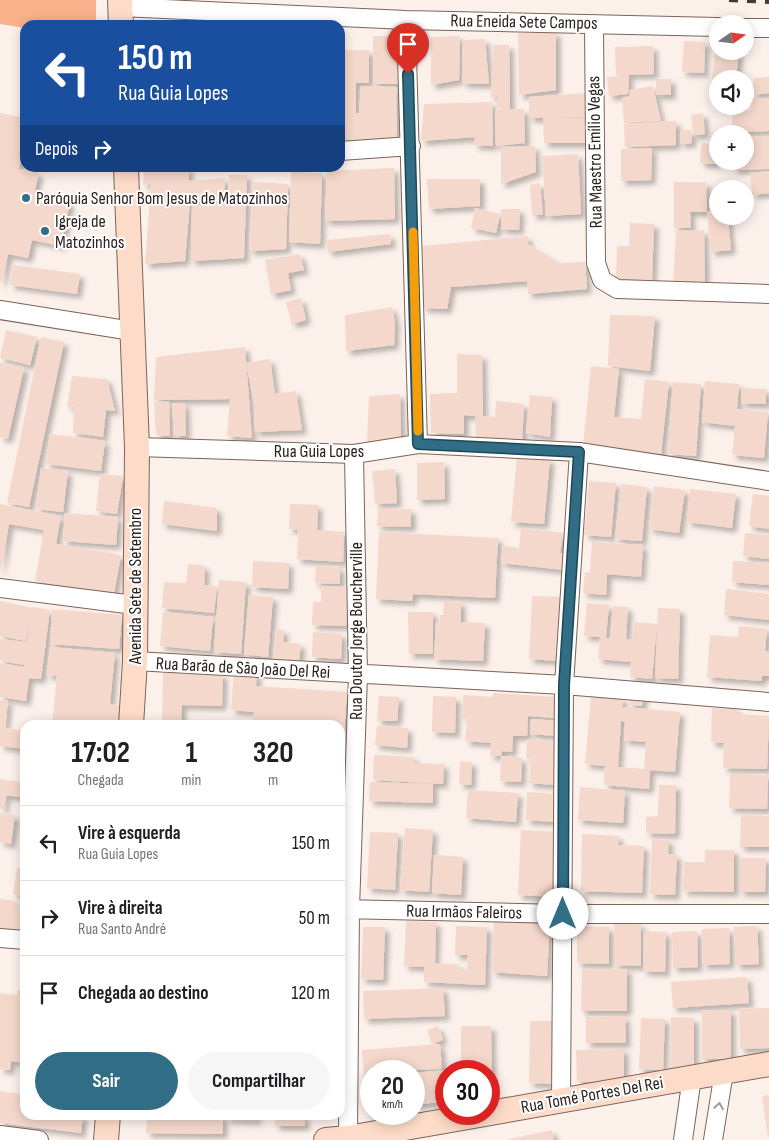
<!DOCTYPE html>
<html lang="pt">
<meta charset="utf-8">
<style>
body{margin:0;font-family:"Sofia Sans Condensed",sans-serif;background:#f6f6f6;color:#202124;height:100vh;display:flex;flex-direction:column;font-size:19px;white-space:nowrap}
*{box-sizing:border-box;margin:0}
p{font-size:16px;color:#757577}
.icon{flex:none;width:28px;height:28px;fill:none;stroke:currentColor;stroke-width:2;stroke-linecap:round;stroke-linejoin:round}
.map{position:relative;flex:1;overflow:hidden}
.panel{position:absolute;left:20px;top:720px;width:325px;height:400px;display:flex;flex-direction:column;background:#fff;border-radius:15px;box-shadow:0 2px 12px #0003}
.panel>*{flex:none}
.guide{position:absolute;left:20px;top:20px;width:325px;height:152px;border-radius:15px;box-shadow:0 2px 12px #0003;background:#1a4fa0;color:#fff;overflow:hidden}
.needle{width:32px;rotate:76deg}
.buttons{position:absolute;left:709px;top:15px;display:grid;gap:10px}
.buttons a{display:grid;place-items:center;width:45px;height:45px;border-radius:50%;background:#fff;box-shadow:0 2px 12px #0003;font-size:25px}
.speed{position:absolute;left:360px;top:1060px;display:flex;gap:10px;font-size:25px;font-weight:700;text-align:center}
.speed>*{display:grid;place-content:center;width:65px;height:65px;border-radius:50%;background:#fff;box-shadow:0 2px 12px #0003;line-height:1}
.speed small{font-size:12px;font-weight:400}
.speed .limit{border:8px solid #d22;background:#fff;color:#111}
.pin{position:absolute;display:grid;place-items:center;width:42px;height:42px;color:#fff;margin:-51px -21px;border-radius:50% 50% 50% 0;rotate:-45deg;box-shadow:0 0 5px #0007}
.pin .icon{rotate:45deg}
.me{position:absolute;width:55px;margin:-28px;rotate:0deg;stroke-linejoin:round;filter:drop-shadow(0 0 4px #0008)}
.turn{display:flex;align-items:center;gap:18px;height:105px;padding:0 15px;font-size:22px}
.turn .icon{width:65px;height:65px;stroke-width:2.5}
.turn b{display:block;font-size:35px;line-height:42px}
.then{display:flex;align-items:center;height:48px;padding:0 15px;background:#0003;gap:10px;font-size:19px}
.eta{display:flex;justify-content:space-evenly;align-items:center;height:85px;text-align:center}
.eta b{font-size:30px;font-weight:700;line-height:35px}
.button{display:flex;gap:10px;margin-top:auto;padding:10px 15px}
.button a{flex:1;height:58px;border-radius:30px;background:#316d85;color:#fff;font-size:20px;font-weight:700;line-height:58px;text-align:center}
.button a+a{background:#f6f6f6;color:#202124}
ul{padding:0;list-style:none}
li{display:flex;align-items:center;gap:15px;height:75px;padding:0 15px;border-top:1px solid #e0e0e0}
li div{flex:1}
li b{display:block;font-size:19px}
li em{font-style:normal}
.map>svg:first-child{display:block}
.green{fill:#fbb18c}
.building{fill:#f4d8cb;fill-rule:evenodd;filter:url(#shadow)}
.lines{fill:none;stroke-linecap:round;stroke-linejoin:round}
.minor-casing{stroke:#7d6459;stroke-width:20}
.secondary-casing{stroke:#7d6459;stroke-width:26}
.minor{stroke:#fff;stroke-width:18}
.secondary{stroke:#fddbc9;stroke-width:24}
.rail{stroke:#453a36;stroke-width:4;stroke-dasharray:9 9;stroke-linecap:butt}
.oneway{stroke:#a09c9a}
.route-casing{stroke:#204756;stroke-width:12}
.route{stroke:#316d85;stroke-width:9}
.slow{stroke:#f59e0b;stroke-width:9}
.poi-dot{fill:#316d85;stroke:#fff;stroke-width:2}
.labels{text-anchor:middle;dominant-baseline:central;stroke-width:4;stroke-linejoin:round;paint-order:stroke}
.street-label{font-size:18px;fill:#2d221e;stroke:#fff}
.poi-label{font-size:18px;fill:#2d221e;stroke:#fff;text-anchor:start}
</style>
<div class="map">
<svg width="769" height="1140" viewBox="0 0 769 1140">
<defs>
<filter id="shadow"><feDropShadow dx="4.5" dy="4.5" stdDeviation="2.5" flood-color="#0004"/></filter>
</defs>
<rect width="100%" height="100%" fill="#fcf0eb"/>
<path class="green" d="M0 0H96V25H25V28L0 24Z"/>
<path class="building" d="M556 32V90L519 95 518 33Z
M373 36H398V84H373Z
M460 36 459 80 431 85V37Z
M485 39 489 84 462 83 463 40Z
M684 41 705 42 704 73 682 72Z
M716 42 718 51H739L736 79H712Z
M493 45H509L510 109 497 108 498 97H491Z
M653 46 654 74 616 75 615 47Z
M340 50H369V83H356V113H359L361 86 396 87 397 141 340 143Z
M629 75 628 94 609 96 607 77Z
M769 77V93L752 95 754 78Z
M656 79H671V95H656Z
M653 86 661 121 624 123 622 98 629 96 630 90Z
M589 93 590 117 529 118V97Z
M751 98H769V131L731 132 733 111 751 110Z
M492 102 493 146 474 145 475 137 421 141 424 104Z
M524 109 525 143 496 146 495 110Z
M0 113 25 118V140L19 169 39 173 34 194 70 202 61 246 32 240 28 258 8 254 2 282H0Z
M703 113 705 134 693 135 691 115Z
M543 118H590V143H544Z
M676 121V145L625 147 624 124Z
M680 130H691L692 143 680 144Z
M745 136H769V169L733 170V161H745Z
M701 143 716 144 715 164 700 163Z
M535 146 536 172 501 184V147Z
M652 148 651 180 621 181V149Z
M578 154 581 214 546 216 542 156Z
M144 168H189V181L225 178 224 200 190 201 185 261 145 264 151 184 143 185Z
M394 168 395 219 325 221 327 171Z
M769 171V193L752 195 750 173Z
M291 172 322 173 320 244 289 242Z
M229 175H247L244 258 191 261 192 206 227 205Z
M427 179H480V206L429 209Z
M253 182 288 184 286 249 249 251Z
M674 182H706L707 212H690L691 228H674Z
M540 183 543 215H532L530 185Z
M475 208 500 214 496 233 471 228Z
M501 209H520L519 230 501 229Z
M718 211V216H728L731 250 711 252 707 212Z
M630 223 654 224 652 283 616 282 617 246H629Z
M704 230 705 286H673L676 231Z
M390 234 391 244 328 252 326 240Z
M528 236V244L559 263 585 262 587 289 528 294 527 281 451 287 447 309 423 308 422 246Z
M300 254 304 270 288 273 291 290 271 294 265 260Z
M13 265 80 274 77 294 10 285Z
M301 298 306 320 292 324 286 302Z
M392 307 395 323 394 345 346 351 345 315Z
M610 315 655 316 650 371 608 366Z
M6 330 37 337 30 365 0 358Z
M41 337 64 342 29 507 7 503Z
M245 347 252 438 227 436 230 399 154 400 156 357Z
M457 354 482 355 483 416 495 417 496 401 524 404 522 443 476 440 475 416 464 415V434L431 433 430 394 457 393Z
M270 359 275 394 296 391 302 430 255 432 254 403 246 363Z
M0 363 24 368 8 439 0 437Z
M591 366 619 369 614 417 641 419 645 379 669 382 661 454 583 446Z
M72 376 107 379 115 411 106 410 103 437 73 433 74 407H67Z
M705 381 739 384 737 409 768 412 764 458 732 455 735 426 702 422Z
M673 382 701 384 696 456 668 454Z
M741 388 766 389V404L741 403Z
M400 394 401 441 367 442 369 396Z
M530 395 552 397 550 437 526 433Z
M154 401 169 402 170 436 156 435Z
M172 403H185L186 436H174Z
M50 434 105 441 101 471 46 464Z
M517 456 550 459 544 524 511 522Z
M444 462 445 499 417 500V463Z
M41 468 68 471 63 512 36 509Z
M395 469 397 503 375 504 372 471Z
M100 474 123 476 117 514 96 511Z
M589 481 616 483 611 537 584 535Z
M621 484 647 487 642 541 615 539Z
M654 486 685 490 679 533 649 529Z
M690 489 736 494 732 528 687 522Z
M753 494 769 496V529L749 526Z
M164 501 217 508V531L162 524Z
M0 504 61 516 56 544 121 555 114 594 35 581 44 530 9 524 0 573Z
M290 504 318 505 317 530 344 532 343 562 297 559 298 530 289 529Z
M378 508 411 509V527L377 526Z
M65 513 118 517 116 545 63 541Z
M521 528 563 533 560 553 566 554 564 570 501 563 503 546 519 548Z
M379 532 498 538 495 598 413 594 412 601 376 599Z
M745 533 769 535V559L743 556Z
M592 542 643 545 641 577 607 574 606 595 583 593 585 572 590 573Z
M253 561 289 563 288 589 252 587Z
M733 561 769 563V585L732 582Z
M188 564 205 566 204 585 217 586 214 613 162 608 164 582 186 583Z
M316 566 340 567V584L315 583Z
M219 580 246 582 241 654 214 652Z
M321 586 348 587 346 626 312 625 313 602H321Z
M726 589 769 594V620L724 615Z
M249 595 273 597 268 657 244 654Z
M532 596 562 597 559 661 529 659Z
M0 601 32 608 26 641 0 636Z
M444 601 461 602V622L485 623 483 661 434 659 436 622 440 623V615H443Z
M587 603 609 605 606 638H610L613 606 628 607 626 639 633 640 634 622 657 624 652 679 630 677 631 662 598 659 600 637 584 636Z
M32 607 50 610 41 679 29 678 26 701 0 697V663L24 667 25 665 0 661V639L27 642Z
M658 608 680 609 678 679 655 678Z
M52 609 122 615 119 649 50 644Z
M163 612 213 617 210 651 160 646Z
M408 612H433V654H409Z
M739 626 767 629 765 651 769 652V676H762V681L707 677 710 635 738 637Z
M276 629 284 630 283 642 301 644 299 661 273 658Z
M313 632 342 634 341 659 312 657Z
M50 647 115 653 110 704 121 705 119 725H52L57 676 47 675Z
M234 671 257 673 256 686 347 692 341 774 340 725H244V722L253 723 254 712 231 710Z
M163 672 223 674 222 706 182 705 181 725H162Z
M493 693 557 697 555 718 528 716 527 736H513L512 752 502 751 501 756H490L491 743 465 741 467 718H462L463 695 493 697Z
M630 693 644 694 642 706 629 705Z
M591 695 623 698 622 707 680 712 675 772 650 770 649 789 604 785 605 766 585 764ZM621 721 625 722 624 740 646 742 644 769 618 767Z
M379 696 399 697 397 721H377Z
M433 696 456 697 455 733 432 732Z
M0 700 8 701 5 728 25 731V749L0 746Z
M712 708 737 709V714L769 716 767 769 723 768 724 743 711 742Z
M531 719 559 721 558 736 530 734Z
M187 722 211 724V725H186Z
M377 726 408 728 407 748 375 745Z
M527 739 558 741 555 785 529 783 531 758H526Z
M374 755 414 757V763L444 764 443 784 373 780Z
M501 756 522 758 521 782 500 781Z
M460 761 472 762 471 785 459 784Z
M730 774 768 775 767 809 729 808Z
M0 779 25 783V798L6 795 4 809H0Z
M370 782 433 784V803L369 801Z
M659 785H676L675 834 646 833V817L658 816Z
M580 787 625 791 623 823 578 820Z
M468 790 518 793 516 822 466 818Z
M527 792 557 794 555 822 526 820Z
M0 813 15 815 11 844 0 842Z
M741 815 769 816V847H740Z
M405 828 433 830 429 892 400 890Z
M521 830 560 832 557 897 518 895Z
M370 832 398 833 395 890 367 888Z
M582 834 619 836 618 845 644 846 642 893 581 891Z
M340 839H343L341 865H340Z
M652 839 669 840 668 854 677 855 675 895 650 894Z
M705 850H734V892L683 891 684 862H705Z
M434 855 463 857 461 895 432 893Z
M740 858H766L765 892H740Z
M340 865H344L343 892H340Z
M17 868 25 870V896L13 894Z
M0 899 15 901V906L25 907V935L0 934Z
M494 919 550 922 547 976 492 972Z
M406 921 436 922 435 963 458 964 457 969H467L468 955H455L456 926 487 927 485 985 424 982V967L404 966Z
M614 923 641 924V966L614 965Z
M577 926 609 927V964L577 963Z
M757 926 759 964 736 965 734 927Z
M363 927H385L383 980 361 979Z
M729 928 730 964 703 965 702 929Z
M644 931 666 932 665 972 643 971Z
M697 931 698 967 673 968 672 932Z
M582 969H627V1011H581Z
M747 977 749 1003 673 1008 671 982Z
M443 988 445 1016 364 1019 363 991Z
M18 990 25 991V1063L11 1061 10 1070 0 1069V993L17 995Z
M769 1008V1048L740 1049 739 1009Z
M702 1010H731V1059H702Z
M625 1016 626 1043H586V1017Z
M671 1017 694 1018V1069H670Z
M641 1018 665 1019 663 1070 639 1069Z
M530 1021H554L553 1084 529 1083Z
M438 1026 443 1040 432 1044 427 1030Z
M461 1026H491L492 1096H489V1071H461Z
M440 1044 442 1069 371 1071V1112H367L362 1050Z
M624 1049V1081L577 1082 576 1050Z
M446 1070V1101L414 1105V1073Z
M0 1091 25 1095V1115H83L81 1133 0 1123Z
M769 1095V1136L768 1137 762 1096Z
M147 1115H223V1134L146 1133Z
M226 1115H257V1120L226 1119Z
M275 1115H305V1126H275Z
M552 1130 554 1140H509V1139Z"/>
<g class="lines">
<g class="minor-casing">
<path id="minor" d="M120 7 406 20 718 27
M406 20 418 444
M594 24 596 263 602 280 617 289 769 294
M745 28H769
M340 151 411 146
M0 310 132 331
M137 447 354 454 418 444 579 452 769 481
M0 588 134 605
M135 661 564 685 769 702
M340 909 563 914H769
M0 938 25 940
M561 1101 564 685 579 452
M0 1135 39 1140
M348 1138 350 909 358 675 354 454
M683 1140 692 1077
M713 1140 724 1072"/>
</g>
<g class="secondary-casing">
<path id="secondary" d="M120 0 121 25
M126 168 137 447 135 661 131 725
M106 1140 108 1115
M326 1140 348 1138 769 1064"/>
</g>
<use href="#minor" class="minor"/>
<use href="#secondary" class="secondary"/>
<path class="rail" d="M729 0 769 2"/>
</g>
<defs><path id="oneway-chevron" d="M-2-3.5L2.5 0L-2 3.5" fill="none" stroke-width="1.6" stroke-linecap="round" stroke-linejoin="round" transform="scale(1.25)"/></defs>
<use class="oneway" href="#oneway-chevron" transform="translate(719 1106) rotate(-81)"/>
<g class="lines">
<g class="route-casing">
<path id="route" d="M408 74 418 444 579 452 564 685 563 914"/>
</g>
<use href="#route" class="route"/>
<path class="slow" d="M413 232 418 431"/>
</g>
<g class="poi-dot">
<circle cx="26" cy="198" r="5"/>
<circle cx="45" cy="231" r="5"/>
</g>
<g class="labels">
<g class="street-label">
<text transform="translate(524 22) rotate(1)">Rua Eneida Sete Campos</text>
<text transform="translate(595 152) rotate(-91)">Rua Maestro Emílio Vegas</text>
<text x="319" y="451">Rua Guia Lopes</text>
<text transform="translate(135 586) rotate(-90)">Avenida Sete de Setembro</text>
<text transform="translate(356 631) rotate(-90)">Rua Doutor Jorge Boucherville</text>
<text transform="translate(243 668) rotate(3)">Rua Barão de São João Del Rei</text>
<text transform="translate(464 912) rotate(1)">Rua Irmãos Faleiros</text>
<text transform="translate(592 1095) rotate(-10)">Rua Tomé Portes Del Rei</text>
</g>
<g class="poi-label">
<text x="36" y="198">Paróquia Senhor Bom Jesus de Matozinhos</text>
<text x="55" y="221">Igreja de<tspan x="55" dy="21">Matozinhos</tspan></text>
</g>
</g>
</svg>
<div class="buttons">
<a><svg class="needle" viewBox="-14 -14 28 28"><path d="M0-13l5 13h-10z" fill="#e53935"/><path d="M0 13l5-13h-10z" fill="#757577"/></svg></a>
<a><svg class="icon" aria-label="sound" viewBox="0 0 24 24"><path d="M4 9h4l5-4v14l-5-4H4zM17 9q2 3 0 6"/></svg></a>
<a>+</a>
<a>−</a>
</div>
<div class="speed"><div>20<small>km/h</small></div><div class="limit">30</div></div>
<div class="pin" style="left:408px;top:74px;background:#d93025"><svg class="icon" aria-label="arrive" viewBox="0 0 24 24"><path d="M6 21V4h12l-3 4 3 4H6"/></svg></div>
<svg class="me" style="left:563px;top:914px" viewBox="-20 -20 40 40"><circle r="19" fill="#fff"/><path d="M0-13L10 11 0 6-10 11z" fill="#316d85"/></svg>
<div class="guide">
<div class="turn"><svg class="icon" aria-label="left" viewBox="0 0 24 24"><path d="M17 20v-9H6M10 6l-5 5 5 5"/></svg><div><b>150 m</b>Rua Guia Lopes</div></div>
<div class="then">Depois<svg class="icon" aria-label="right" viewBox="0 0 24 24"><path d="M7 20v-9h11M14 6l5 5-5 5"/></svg></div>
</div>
<section class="panel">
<div class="eta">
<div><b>17:02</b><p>Chegada</p></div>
<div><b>1</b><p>min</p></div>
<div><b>320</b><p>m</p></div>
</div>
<ul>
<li><svg class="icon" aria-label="left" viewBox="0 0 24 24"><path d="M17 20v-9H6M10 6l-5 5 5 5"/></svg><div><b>Vire à esquerda</b><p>Rua Guia Lopes</p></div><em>150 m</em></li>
<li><svg class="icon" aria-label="right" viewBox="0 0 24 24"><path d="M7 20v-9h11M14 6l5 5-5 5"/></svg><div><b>Vire à direita</b><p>Rua Santo André</p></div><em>50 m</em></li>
<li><svg class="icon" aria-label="arrive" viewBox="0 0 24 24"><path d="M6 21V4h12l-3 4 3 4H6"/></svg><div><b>Chegada ao destino</b></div><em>120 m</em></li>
</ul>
<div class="button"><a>Sair</a><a>Compartilhar</a></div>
</section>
</div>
